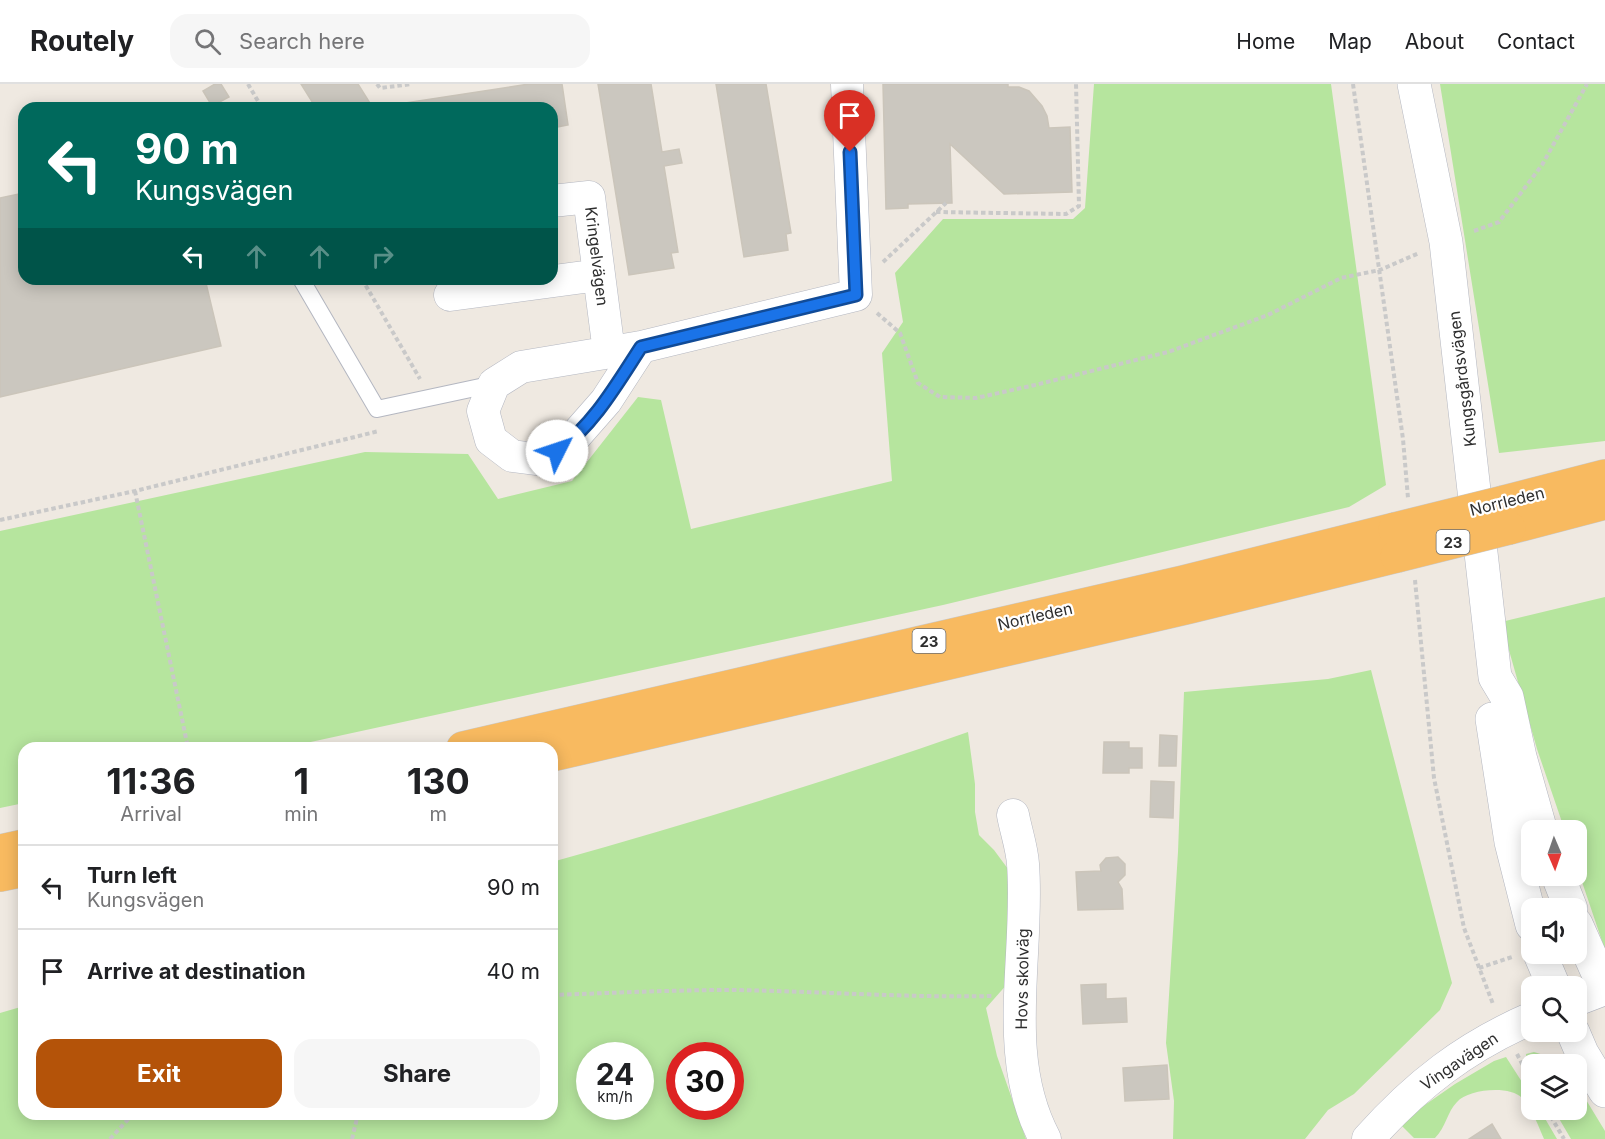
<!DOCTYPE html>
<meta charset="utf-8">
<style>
body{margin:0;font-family:Inter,sans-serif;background:#f6f6f6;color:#202124;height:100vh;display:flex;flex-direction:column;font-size:22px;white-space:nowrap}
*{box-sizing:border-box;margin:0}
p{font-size:20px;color:#757577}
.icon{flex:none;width:33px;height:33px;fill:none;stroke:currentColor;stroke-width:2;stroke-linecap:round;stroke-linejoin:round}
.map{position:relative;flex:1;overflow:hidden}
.details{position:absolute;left:18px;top:658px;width:540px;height:378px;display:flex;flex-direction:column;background:#fff;border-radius:18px;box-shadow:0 3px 15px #0003}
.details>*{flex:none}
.top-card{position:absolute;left:18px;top:18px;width:540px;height:183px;border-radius:18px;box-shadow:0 3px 15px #0003;background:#00695c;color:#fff;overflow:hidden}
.needle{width:39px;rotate:178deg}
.controls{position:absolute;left:1521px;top:736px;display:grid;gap:12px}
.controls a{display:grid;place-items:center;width:66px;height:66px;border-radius:12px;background:#fff;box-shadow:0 3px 15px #0003;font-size:30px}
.speed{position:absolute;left:576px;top:958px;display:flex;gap:12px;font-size:30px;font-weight:700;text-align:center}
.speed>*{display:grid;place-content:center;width:78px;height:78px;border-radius:50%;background:#fff;box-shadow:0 3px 15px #0003;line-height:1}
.speed small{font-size:15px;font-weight:400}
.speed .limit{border:9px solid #d22;background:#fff;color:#111}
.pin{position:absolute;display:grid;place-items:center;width:51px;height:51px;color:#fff;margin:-62px -26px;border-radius:50% 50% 50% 0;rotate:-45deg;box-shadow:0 0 6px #0007}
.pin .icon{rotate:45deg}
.me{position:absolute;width:66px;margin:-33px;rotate:49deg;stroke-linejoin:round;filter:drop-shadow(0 0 4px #0008)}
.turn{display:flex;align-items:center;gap:21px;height:126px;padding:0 18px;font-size:27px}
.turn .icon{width:78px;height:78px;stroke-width:2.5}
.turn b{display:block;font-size:42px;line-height:51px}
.lanes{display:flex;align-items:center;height:57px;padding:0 18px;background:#0003;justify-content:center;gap:30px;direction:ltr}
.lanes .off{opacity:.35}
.eta{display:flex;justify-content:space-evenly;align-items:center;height:102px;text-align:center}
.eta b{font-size:36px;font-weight:700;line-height:42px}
.action{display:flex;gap:12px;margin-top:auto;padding:12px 18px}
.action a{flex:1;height:69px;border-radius:18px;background:#b45309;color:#fff;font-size:24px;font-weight:700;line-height:69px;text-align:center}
.action a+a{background:#f6f6f6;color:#202124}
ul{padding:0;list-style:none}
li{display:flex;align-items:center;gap:18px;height:84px;padding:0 18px;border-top:2px solid #e0e0e0}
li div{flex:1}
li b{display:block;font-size:22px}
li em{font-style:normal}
header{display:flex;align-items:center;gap:36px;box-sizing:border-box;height:84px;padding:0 30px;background:#fff;border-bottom:2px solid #e0e0e0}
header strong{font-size:28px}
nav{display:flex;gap:33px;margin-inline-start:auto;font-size:21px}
.search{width:420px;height:54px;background:#f6f6f6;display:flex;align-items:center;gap:15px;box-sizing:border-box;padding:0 21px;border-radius:18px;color:#757577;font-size:22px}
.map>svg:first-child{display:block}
.green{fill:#b6e59e;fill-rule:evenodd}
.building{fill:#cbc7bf;stroke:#cbc5ba;stroke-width:1.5}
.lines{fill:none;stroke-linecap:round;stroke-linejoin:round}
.service-casing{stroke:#b4b7c1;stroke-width:18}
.minor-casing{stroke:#b4b7c1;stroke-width:33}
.tertiary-casing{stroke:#b4b7c1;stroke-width:34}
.trunk-casing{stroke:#c9c9c9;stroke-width:34}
.path{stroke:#c9c9c9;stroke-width:4;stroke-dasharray:4.5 3;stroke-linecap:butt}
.service{stroke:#fff;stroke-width:16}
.minor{stroke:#fff;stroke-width:32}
.tertiary{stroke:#fff;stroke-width:33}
.trunk{stroke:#f8ba60;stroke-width:33}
.trunk-bridge-casing{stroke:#c9c9c9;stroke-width:34;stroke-linecap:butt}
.trunk-bridge{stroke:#f8ba60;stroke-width:33}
.route-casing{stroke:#114b97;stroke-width:15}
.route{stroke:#1a73e8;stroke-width:10}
.labels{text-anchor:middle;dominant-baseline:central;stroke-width:4.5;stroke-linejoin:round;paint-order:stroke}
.shield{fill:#fff;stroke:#6d6d6d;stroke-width:1.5}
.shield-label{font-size:15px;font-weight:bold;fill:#2e2e2e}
.street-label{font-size:16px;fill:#2e2e2e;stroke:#fff}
</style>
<header>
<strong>Routely</strong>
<div class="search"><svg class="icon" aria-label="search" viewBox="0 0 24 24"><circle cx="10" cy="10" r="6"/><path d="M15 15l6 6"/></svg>Search here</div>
<nav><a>Home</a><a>Map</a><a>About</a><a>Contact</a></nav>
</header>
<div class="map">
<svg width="1605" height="1055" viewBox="0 0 1605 1055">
<rect width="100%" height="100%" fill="#efe9e1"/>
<path class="green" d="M1094 0H1331L1386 401 1349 423 943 521 283 664H24V719L0 724V447L365 368 468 370 498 415 572 397 638 313 661 316 691 445 892 397 882 269 903 238 895 189 943 135H1073L1085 124Z
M1440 0H1605V357L1499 369Z
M1605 513V866L1577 783 1576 747H1565L1537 665 1501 538Z
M1371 586 1452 899 1440 926 1354 1010 1328 1026 1305 1055H1173L1174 1017 1166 959 1178 768 1184 608 1328 595Z
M968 648 975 700V728L979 751 994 766 1011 789 1009 898 986 924 997 972 1026 1055H0V929L24 922V1030H552V778C692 739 831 696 968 648ZM590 972H640V1023H590ZM680 972H730V1023H680Z
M1534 968 1550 973 1563 981H1532L1531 986 1527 979 1526 970Z
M1506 973 1531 1012 1532 1026H1540L1557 1055H1544C1538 1041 1532 1025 1522 1014 1510 1001 1468 1005 1457 1018 1447 1028 1446 1043 1435 1054H1414L1399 1039 1455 1000 1494 977Z
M1577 1001 1605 1047V1055H1571L1554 1026H1576Z"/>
<path class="building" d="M215 0H221L229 13 212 22 203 7Z
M301 0H358L373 24H316Z
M529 0H562L568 41 552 44V24H399L398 20Z
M598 0H651L662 68 679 65 682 79 664 82 678 168 671 169 674 184 629 191Z
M716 0H766L791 149 786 150 788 166 744 173Z
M883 0H1008V3H1019L1029 7 1042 22 1047 32 1049 44 1070 43 1072 108 1004 110 950 60 952 119 908 120V124L886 125Z
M24 109V195H205L221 262 0 313V114Z
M1160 651 1177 652 1176 682H1159Z
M1104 658H1129V664H1142V684H1129V689H1103Z
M1151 697 1174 698 1173 734 1150 733Z
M1118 773 1125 780V791L1118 798 1122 805 1123 825 1078 826 1076 788 1101 787 1100 781 1106 774Z
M1106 900V915L1126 914 1127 938 1083 940 1081 901Z
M1167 981 1169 1015 1125 1017 1123 984Z
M1492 1040 1501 1055H1469Z"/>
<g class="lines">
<g class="service-casing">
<path id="service" d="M301 195 377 325 494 300"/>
</g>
<g class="minor-casing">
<path id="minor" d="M552 117 589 113 609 268
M450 211 599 191
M641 263 606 317 570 358 543 376 512 372 491 356 483 327 494 300 521 283 641 263 856 211 847 0
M1013 731C1016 747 1022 764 1023 780 1030 871 1000 971 1045 1055
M1576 916 1605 905
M1368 1055C1416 1001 1465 963 1532 934"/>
</g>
<g class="tertiary-casing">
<path id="tertiary" d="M1414 0 1446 158 1495 593 1507 613 1520 673 1541 747
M1492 635 1511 758 1532 841
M1558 792 1571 825
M1576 840 1605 905
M1540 870 1554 903
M1573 948 1582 969 1605 1007"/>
</g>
<g class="trunk-casing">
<path id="trunk" d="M1504 418 1605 392
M1509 444 1605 419
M463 664 1183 498 1395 445
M552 671 1190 523 1397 472
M0 767 24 762
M0 791 24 786"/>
</g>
<path class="path" d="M248 0 262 24
M377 0 380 4 412 0
M1353 0 1403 355 1408 414
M936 128 1066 130 1079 122 1076 0
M1474 147 1499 138 1542 81 1587 0
M883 178 946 119
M362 195 420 295
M877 229 900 249 918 299 940 313 976 314 1035 301 1168 268 1268 231 1341 194 1380 186 1419 169
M135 407 188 664
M0 436 135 407 379 347
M1415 496 1434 694 1464 844 1493 920
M1479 884 1512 873
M552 911C612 909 671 906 731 906 818 907 905 914 992 912
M1517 970 1532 999
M1547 1026 1564 1055
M110 1055 133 1030
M352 1055 358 1030"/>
<use href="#service" class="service"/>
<use href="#minor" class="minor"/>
<use href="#tertiary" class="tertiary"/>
<use href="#trunk" class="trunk"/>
<g class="trunk-bridge-casing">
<path id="trunk-bridge" d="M1395 445 1504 418
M1397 472 1509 444"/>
</g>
<use href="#trunk-bridge" class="trunk-bridge"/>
</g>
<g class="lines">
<g class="route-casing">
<path id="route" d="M557 367C593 342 617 300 641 263L856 211 850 68"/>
</g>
<use href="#route" class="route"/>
</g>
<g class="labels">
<g class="shield">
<rect x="1436.5" y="446" width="33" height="24" rx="4.5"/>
<rect x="912.5" y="545" width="33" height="24" rx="4.5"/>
</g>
<g class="shield-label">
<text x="1453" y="458">23</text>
<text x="929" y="557">23</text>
</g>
<g class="street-label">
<text transform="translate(597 172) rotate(83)">Kringelvägen</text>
<text transform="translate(1462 295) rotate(-97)">Kungsgårdsvägen</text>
<text transform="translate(1507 417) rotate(-14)">Norrleden</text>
<text transform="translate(1035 532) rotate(-13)">Norrleden</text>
<text transform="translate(1022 895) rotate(-89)">Hovs skolväg</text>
<text transform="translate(1459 977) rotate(-34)">Vingavägen</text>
</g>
</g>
</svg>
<div class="controls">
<a><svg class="needle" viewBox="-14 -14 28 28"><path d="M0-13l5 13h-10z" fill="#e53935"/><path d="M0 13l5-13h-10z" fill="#757577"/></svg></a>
<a><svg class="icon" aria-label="sound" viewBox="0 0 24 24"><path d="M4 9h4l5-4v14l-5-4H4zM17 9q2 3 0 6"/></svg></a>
<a><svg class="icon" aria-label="search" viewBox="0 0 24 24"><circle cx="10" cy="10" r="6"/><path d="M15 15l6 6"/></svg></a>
<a><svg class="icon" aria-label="layers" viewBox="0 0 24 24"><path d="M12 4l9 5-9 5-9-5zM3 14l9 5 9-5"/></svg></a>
</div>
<div class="speed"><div>24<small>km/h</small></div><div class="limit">30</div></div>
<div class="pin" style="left:850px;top:68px;background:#d93025"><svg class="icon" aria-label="arrive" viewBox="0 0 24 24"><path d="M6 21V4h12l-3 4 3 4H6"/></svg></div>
<svg class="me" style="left:557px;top:367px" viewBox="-20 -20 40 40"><circle r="19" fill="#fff"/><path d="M0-13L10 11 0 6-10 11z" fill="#1a73e8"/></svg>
<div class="top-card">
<div class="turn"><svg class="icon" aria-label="left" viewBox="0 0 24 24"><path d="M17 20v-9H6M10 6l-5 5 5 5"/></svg><div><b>90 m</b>Kungsvägen</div></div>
<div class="lanes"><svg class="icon" aria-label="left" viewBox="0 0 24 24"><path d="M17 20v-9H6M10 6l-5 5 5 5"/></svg><svg class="icon off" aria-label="ahead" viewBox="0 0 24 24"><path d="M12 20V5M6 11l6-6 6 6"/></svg><svg class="icon off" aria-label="ahead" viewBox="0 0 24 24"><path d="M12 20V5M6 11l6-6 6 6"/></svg><svg class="icon off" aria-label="right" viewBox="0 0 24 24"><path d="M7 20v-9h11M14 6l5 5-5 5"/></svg></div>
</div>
<section class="details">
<div class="eta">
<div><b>11:36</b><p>Arrival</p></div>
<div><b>1</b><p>min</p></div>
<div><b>130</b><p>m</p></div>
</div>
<ul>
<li><svg class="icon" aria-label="left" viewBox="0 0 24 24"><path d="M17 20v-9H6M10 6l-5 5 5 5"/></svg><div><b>Turn left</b><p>Kungsvägen</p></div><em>90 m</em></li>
<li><svg class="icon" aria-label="arrive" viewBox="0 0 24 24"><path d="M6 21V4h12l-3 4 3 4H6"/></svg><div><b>Arrive at destination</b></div><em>40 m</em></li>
</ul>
<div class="action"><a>Exit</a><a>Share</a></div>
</section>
</div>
